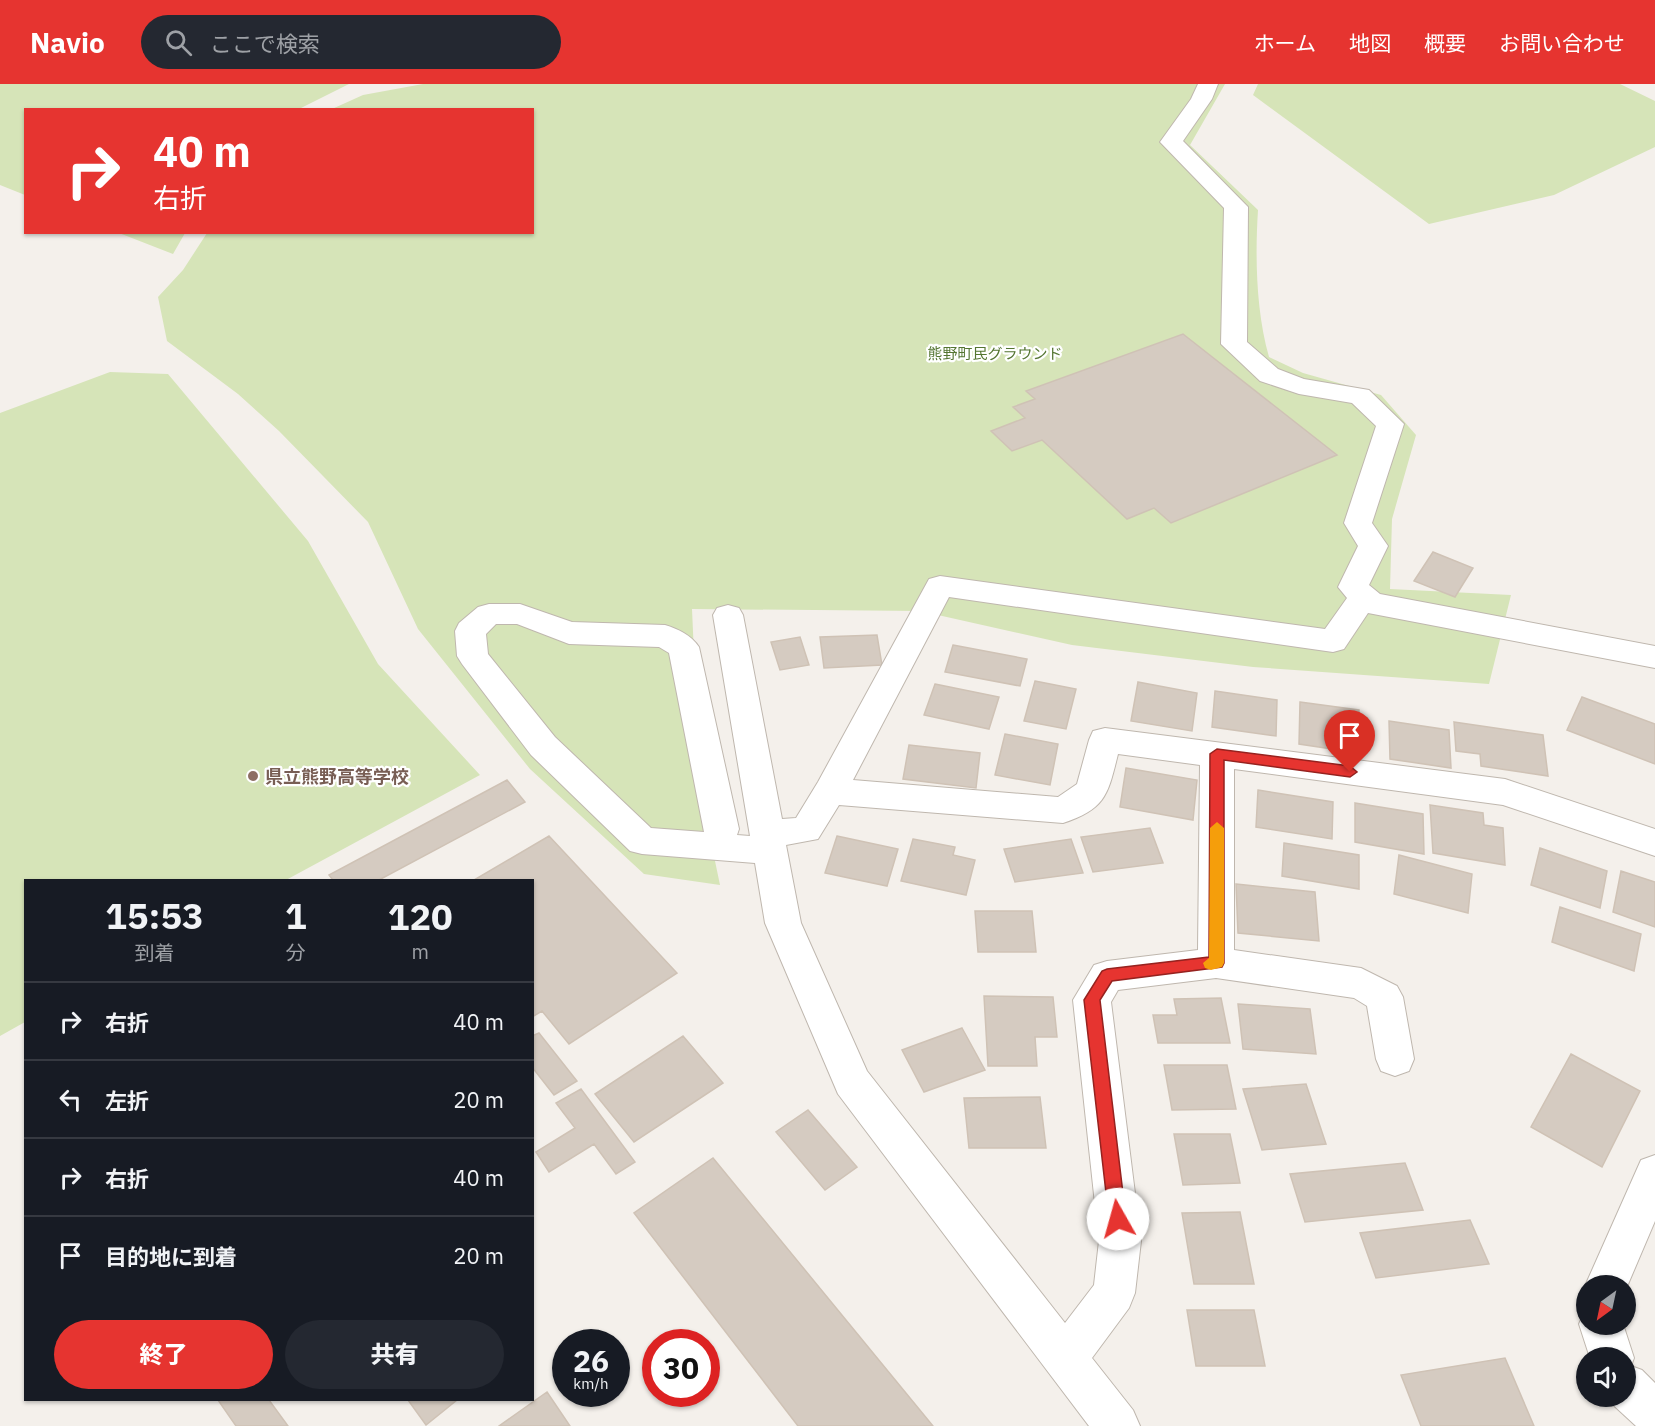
<!DOCTYPE html>
<html lang="ja">
<meta charset="utf-8">
<style>
body{margin:0;font-family:"IBM Plex Sans","Noto Sans JP",sans-serif;background:#242831;color:#f1f3f6;height:100vh;display:flex;flex-direction:column;font-size:22px;white-space:nowrap}
*{box-sizing:border-box;margin:0}
p{font-size:20px;color:#9ea1a6}
.icon{flex:none;width:33px;height:33px;fill:none;stroke:currentColor;stroke-width:2;stroke-linecap:round;stroke-linejoin:round}
.map{position:relative;flex:1;overflow:hidden}
.sheet{position:absolute;left:24px;top:795px;width:510px;height:522px;display:flex;flex-direction:column;background:#171b24;border-radius:0px;box-shadow:0 2px 4px #0004}
.sheet>*{flex:none}
.top-card{position:absolute;left:24px;top:24px;width:510px;height:126px;border-radius:0px;box-shadow:0 2px 4px #0004;background:#e63430;color:#fff;overflow:hidden}
.needle{width:39px;rotate:213deg}
.fabs{position:absolute;left:1576px;top:1191px;display:grid;gap:12px}
.fabs a{display:grid;place-items:center;width:60px;height:60px;border-radius:50%;background:#171b24;box-shadow:0 2px 4px #0004;font-size:30px}
.speed{position:absolute;left:552px;top:1245px;display:flex;gap:12px;font-size:30px;font-weight:700;text-align:center}
.speed>*{display:grid;place-content:center;width:78px;height:78px;border-radius:50%;background:#171b24;box-shadow:0 2px 4px #0004;line-height:1}
.speed small{font-size:15px;font-weight:400}
.speed .limit{border:9px solid #d22;background:#fff;color:#111}
.pin{position:absolute;display:grid;place-items:center;width:51px;height:51px;color:#fff;margin:-62px -26px;border-radius:50% 50% 50% 0;rotate:-45deg;box-shadow:0 0 6px #0007}
.pin .icon{rotate:45deg}
.me{position:absolute;width:66px;margin:-33px;rotate:353deg;stroke-linejoin:round;filter:drop-shadow(0 0 4px #0008)}
.turn{display:flex;align-items:center;gap:21px;height:126px;padding:0 30px;font-size:27px}
.turn .icon{width:78px;height:78px;stroke-width:2.5}
.turn b{display:block;font-size:42px;line-height:51px}
.eta{display:flex;justify-content:space-evenly;align-items:center;height:102px;text-align:center}
.eta b{font-size:36px;font-weight:800;line-height:42px}
.primary-button{display:flex;gap:12px;margin-top:auto;padding:12px 30px}
.primary-button a{flex:1;height:69px;border-radius:36px;background:#e63430;color:#fff;font-size:24px;font-weight:800;line-height:69px;text-align:center}
.primary-button a+a{background:#242831;color:#f1f3f6}
ul{padding:0;list-style:none}
li{display:flex;align-items:center;gap:18px;height:78px;padding:0 30px;border-top:2px solid #363941}
li div{flex:1}
li b{display:block;font-size:22px}
li em{font-style:normal}
header{display:flex;align-items:center;gap:36px;box-sizing:border-box;height:84px;padding:0 30px;background:#e63430;color:#fff}
header strong{font-size:28px}
nav{display:flex;gap:33px;margin-inline-start:auto;font-size:21px}
.search{width:420px;height:54px;background:#242831;display:flex;align-items:center;gap:15px;box-sizing:border-box;padding:0 21px;border-radius:33px;color:#9ea1a6;font-size:22px}
.map>svg:first-child{display:block}
.green{fill:#d6e4b8}
.building{fill:#d5cbc1;stroke:#cfc2b5;stroke-width:1.5}
.lines{fill:none;stroke-linecap:round;stroke-linejoin:round}
.minor-casing{stroke:#bfb7ae;stroke-width:2}
.minor{fill:#fff;fill-rule:evenodd}
.route{fill:#e63430;stroke:#96221f;stroke-width:1.5}
.slow{fill:#f59e0b}
.education-dot{fill:#8d6e63;stroke:#fff;stroke-width:2}
.labels{text-anchor:middle;dominant-baseline:central;stroke-width:4.5;stroke-linejoin:round;paint-order:stroke}
.far-park-label{font-size:15px;fill:#547531;stroke:#fff}
.education-label{font-size:18px;font-weight:bold;fill:#785e54;stroke:#fff;text-anchor:start}
</style>
<header>
<strong>Navio</strong>
<div class="search"><svg class="icon" aria-label="search" viewBox="0 0 24 24"><circle cx="10" cy="10" r="6"/><path d="M15 15l6 6"/></svg>ここで検索</div>
<nav><a>ホーム</a><a>地図</a><a>概要</a><a>お問い合わせ</a></nav>
</header>
<div class="map">
<svg width="1655" height="1342" viewBox="0 0 1655 1342">
<rect width="100%" height="100%" fill="#f4f0eb"/>
<path class="green" d="M0 0H349L299 25 26 26 25 111 0 101Z
M423 0H1225L1190 61 1258 126C1255 173 1256 227 1269 273L1303 289 1381 311 1416 351 1392 435 1390 505 1511 511 1489 600 1253 583 1072 561 920 527 692 525 700 705 720 801 644 790 530 685 418 545 368 438 279 347 238 310 167 257 158 213 183 186 207 149 532 148V26L332 25 363 11Z
M1258 0H1620L1655 17V63L1554 111 1429 140 1253 11Z
M119 149 185 148V149L173 170Z
M110 288 168 290 308 457 378 580 480 691 286 796H26L25 938 0 952V329Z"/>
<path class="building" d="M1183 250 1337 371 1171 439 1154 424 1127 435 1042 356 1012 367 991 347 1025 334 1013 323 1035 315 1026 307Z
M1433 468 1473 484 1455 513 1414 497Z
M877 551 882 581 824 584 820 553Z
M800 553 809 581 780 586 771 558Z
M953 561 1027 575 1020 602 945 588Z
M1035 597 1076 605 1066 645 1024 637Z
M1138 598 1197 609 1192 647 1131 637Z
M935 600 999 613 989 645 924 631Z
M1215 607 1277 616 1276 652 1212 643Z
M1582 613 1655 640V680L1567 646Z
M1300 618 1359 626 1358 669 1299 660Z
M1389 637 1449 646 1451 684 1390 675Z
M1454 638 1543 651 1548 692 1481 682 1480 670 1456 667Z
M1005 650 1058 660 1050 701 995 691Z
M909 661 980 669 976 704 903 695Z
M1126 684 1197 696 1193 736 1120 723Z
M507 696 525 718 379 796H333L329 791Z
M1258 706 1333 718 1332 755 1256 743Z
M1355 719 1423 730 1424 770 1355 758Z
M1430 721 1483 729 1484 741 1503 744 1505 781 1433 769Z
M1150 744 1163 779 1093 788 1081 753Z
M549 752 677 889 569 960 542 927 532 933V796H474Z
M837 752 898 765 887 802 825 789Z
M913 755 955 763 953 771 975 776 966 811 901 797Z
M1071 755 1083 789 1015 798 1004 765Z
M1284 759 1359 771V805L1282 792Z
M1540 764 1607 787 1600 824 1531 801Z
M1399 771 1472 790 1468 829 1394 810Z
M1621 787 1655 798V843L1613 828Z
M1236 800 1315 808 1319 857 1238 849Z
M1560 823 1641 850 1634 887 1552 858Z
M975 827H1032L1036 868H978Z
M984 912 1053 913 1057 953H1035L1037 982H988Z
M1221 914 1230 959H1158L1153 931H1177L1174 915Z
M1238 920 1310 925 1316 970 1243 965Z
M962 944 985 986 924 1008 902 966Z
M539 949 577 997 554 1011 532 983V952Z
M683 952 723 999 634 1058 595 1010Z
M1571 970 1640 1007 1602 1083 1531 1043Z
M1164 981H1227L1236 1025 1172 1026Z
M1306 1000 1326 1060 1262 1066 1243 1005Z
M581 1005 635 1078 616 1090 594 1060 549 1088 536 1068 575 1044 556 1019Z
M1040 1013 1046 1064H969L964 1014Z
M808 1026 857 1083 825 1106 776 1048Z
M1174 1050H1230L1240 1099 1183 1101Z
M713 1074 933 1342H798L634 1129Z
M1405 1079 1423 1126 1305 1138 1290 1090Z
M1240 1128 1254 1200H1194L1182 1129Z
M1470 1136 1489 1180 1376 1194 1360 1149Z
M1187 1226H1254L1265 1282H1196Z
M1505 1274 1534 1342H1421L1401 1291Z
M547 1308 570 1342H499Z
M218 1316H269L288 1342H236Z
M408 1316H457L426 1341Z"/>
<g class="lines">
<g class="minor-casing">
<path id="minor" d="M1198 0H1218L1212 15 1183 57 1248 123 1247 258 1278 285 1304 295 1369 306 1404 340 1372 439 1388 462 1369 501 1380 510 1655 562V584L1368 529 1344 565 1333 568 949 513 853 696 1058 713 1077 700 1089 656 1093 647 1105 644 1505 695 1655 745V772L1503 721 1234 685V866L1361 884 1397 902 1403 913 1414 975 1409 987 1395 992 1381 987 1376 975 1367 922 1354 914 1216 894 1118 906 1111 918 1141 1157 1135 1209 1129 1224 1092 1274 1133 1326 1140 1342H1089L838 1010 765 839 755 779 642 770 630 767 531 671 462 580 457 572 455 547 459 539 478 523 489 520H520L572 538 665 541C678 545 691 551 699 563L739 745 737 751 750 752 713 531 717 524 728 521 739 524 743 531 782 735 796 734 818 698 929 495 940 492 1325 545 1347 514 1338 503 1358 462 1344 439 1376 342 1352 319 1299 310 1260 297 1221 260 1224 124 1160 58 1191 15ZM496 540H517L569 560 659 563 669 569 704 748 651 744 555 653 488 570 486 550ZM1118 670 1200 681 1198 866 1107 877 1094 881 1073 916 1099 1157 1094 1201 1065 1239 867 987 801 839 786 761 818 755 839 721 1063 739C1106 725 1108 710 1118 670Z
M1655 1071V1137L1626 1205V1202H1587V1207L1585 1202 1641 1076Z
M1586 1225 1587 1240H1623L1634 1274 1631 1282 1642 1286 1655 1299V1342H1636L1610 1318 1608 1312H1626V1274H1590L1579 1240Z"/>
</g>
<use href="#minor" class="minor"/>
</g>
<path class="route" d="M1217 665 1350 682 1357 688 1350 693 1224 676V879L1222 883 1112 897 1100 916 1126 1135 1124 1141 1118 1143 1112 1141 1109 1135 1084 916 1102 887 1107 885 1209 873 1210 670Z"/>
<path class="slow" d="M1217 738 1224 744V879L1222 883 1211 886 1205 884 1203 879 1209 874 1210 744Z"/>
<circle class="education-dot" cx="253" cy="692" r="6"/>
<g class="labels">
<g class="far-park-label">
<text x="995" y="269">熊野町民グラウンド</text>
</g>
<g class="education-label">
<text x="265" y="692">県立熊野高等学校</text>
</g>
</g>
</svg>
<div class="fabs">
<a><svg class="needle" viewBox="-14 -14 28 28"><path d="M0-13l5 13h-10z" fill="#e53935"/><path d="M0 13l5-13h-10z" fill="#9ea1a6"/></svg></a>
<a><svg class="icon" aria-label="sound" viewBox="0 0 24 24"><path d="M4 9h4l5-4v14l-5-4H4zM17 9q2 3 0 6"/></svg></a>
</div>
<div class="speed"><div>26<small>km/h</small></div><div class="limit">30</div></div>
<div class="pin" style="left:1350px;top:688px;background:#d93025"><svg class="icon" aria-label="arrive" viewBox="0 0 24 24"><path d="M6 21V4h12l-3 4 3 4H6"/></svg></div>
<svg class="me" style="left:1118px;top:1135px" viewBox="-20 -20 40 40"><circle r="19" fill="#fff"/><path d="M0-13L10 11 0 6-10 11z" fill="#e63430"/></svg>
<div class="top-card">
<div class="turn"><svg class="icon" aria-label="right" viewBox="0 0 24 24"><path d="M7 20v-9h11M14 6l5 5-5 5"/></svg><div><b>40 m</b>右折</div></div>
</div>
<section class="sheet">
<div class="eta">
<div><b>15:53</b><p>到着</p></div>
<div><b>1</b><p>分</p></div>
<div><b>120</b><p>m</p></div>
</div>
<ul>
<li><svg class="icon" aria-label="right" viewBox="0 0 24 24"><path d="M7 20v-9h11M14 6l5 5-5 5"/></svg><div><b>右折</b></div><em>40 m</em></li>
<li><svg class="icon" aria-label="left" viewBox="0 0 24 24"><path d="M17 20v-9H6M10 6l-5 5 5 5"/></svg><div><b>左折</b></div><em>20 m</em></li>
<li><svg class="icon" aria-label="right" viewBox="0 0 24 24"><path d="M7 20v-9h11M14 6l5 5-5 5"/></svg><div><b>右折</b></div><em>40 m</em></li>
<li><svg class="icon" aria-label="arrive" viewBox="0 0 24 24"><path d="M6 21V4h12l-3 4 3 4H6"/></svg><div><b>目的地に到着</b></div><em>20 m</em></li>
</ul>
<div class="primary-button"><a>終了</a><a>共有</a></div>
</section>
</div>
